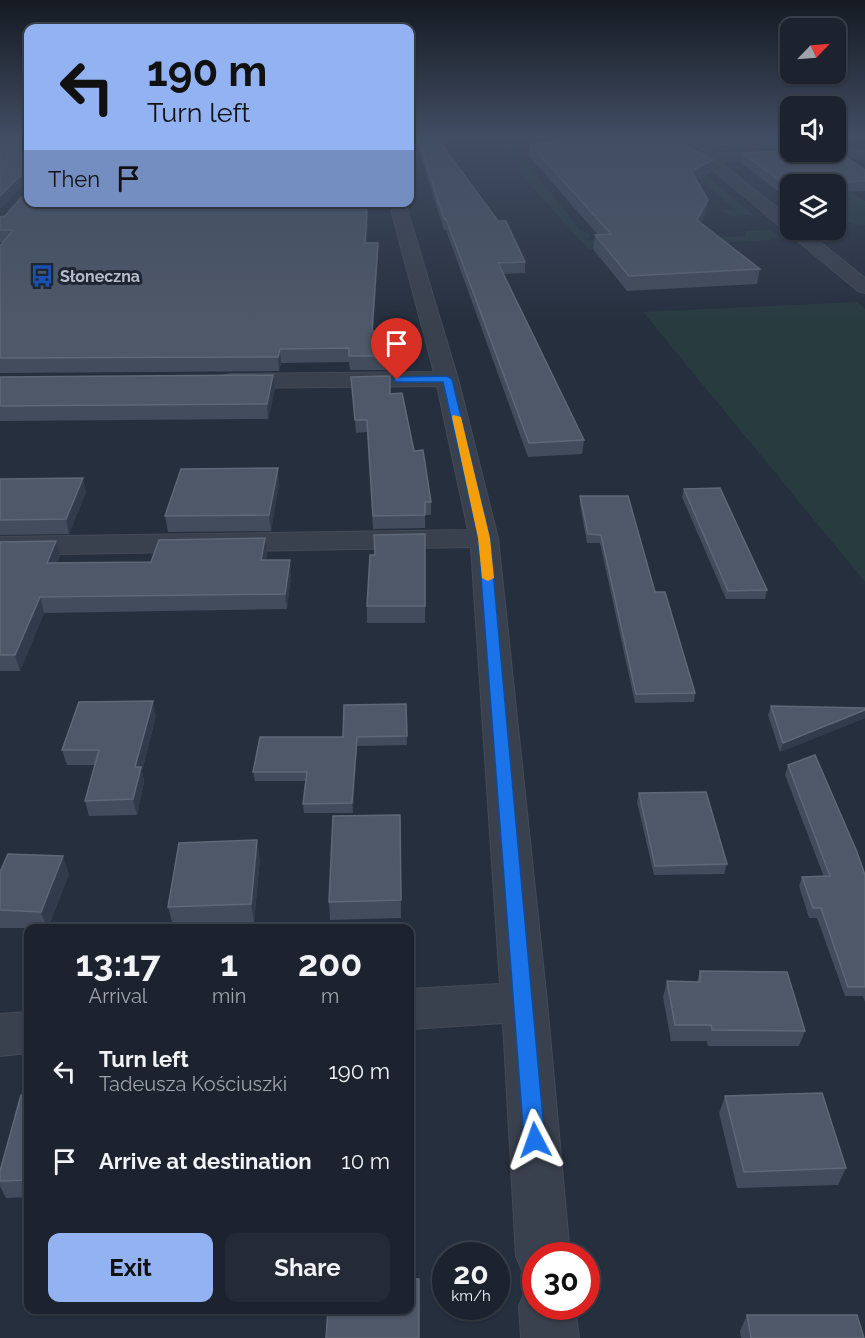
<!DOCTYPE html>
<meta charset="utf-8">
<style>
body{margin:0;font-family:Raleway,sans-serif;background:#252b36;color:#f1f3f6;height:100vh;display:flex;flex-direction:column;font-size:22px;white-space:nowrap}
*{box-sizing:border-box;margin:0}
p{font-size:20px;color:#a0a4aa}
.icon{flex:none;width:33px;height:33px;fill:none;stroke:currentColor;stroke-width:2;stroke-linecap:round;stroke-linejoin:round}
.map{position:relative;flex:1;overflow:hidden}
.details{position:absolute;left:24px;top:924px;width:390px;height:390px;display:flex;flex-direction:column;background:#1c232e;border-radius:12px;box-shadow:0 2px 4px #0004,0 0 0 2px #3a404a}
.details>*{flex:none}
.top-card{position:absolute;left:24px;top:24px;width:390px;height:183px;border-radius:12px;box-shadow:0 2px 4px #0004,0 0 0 2px #3a404a;background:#92b2f2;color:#111;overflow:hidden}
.needle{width:39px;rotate:65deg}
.fabs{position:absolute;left:780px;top:18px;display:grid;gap:12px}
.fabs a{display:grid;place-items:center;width:66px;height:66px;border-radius:12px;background:#1c232e;box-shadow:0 2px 4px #0004,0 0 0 2px #3a404a;font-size:30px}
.speed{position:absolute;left:432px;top:1242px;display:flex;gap:12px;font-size:30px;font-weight:700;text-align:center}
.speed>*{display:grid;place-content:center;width:78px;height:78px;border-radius:50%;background:#1c232e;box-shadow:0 2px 4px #0004,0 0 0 2px #3a404a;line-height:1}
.speed small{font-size:15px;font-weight:400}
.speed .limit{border:9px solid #d22;background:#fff;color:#111}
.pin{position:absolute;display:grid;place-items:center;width:51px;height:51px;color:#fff;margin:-62px -26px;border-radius:50% 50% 50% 0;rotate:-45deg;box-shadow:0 0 6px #0007}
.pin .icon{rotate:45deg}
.me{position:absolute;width:66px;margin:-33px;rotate:356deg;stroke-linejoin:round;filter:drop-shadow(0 0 4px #0008)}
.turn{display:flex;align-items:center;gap:21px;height:126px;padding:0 24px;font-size:27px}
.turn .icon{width:78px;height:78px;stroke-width:2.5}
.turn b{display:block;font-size:42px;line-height:51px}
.then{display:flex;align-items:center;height:57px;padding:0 24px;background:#0003;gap:12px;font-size:22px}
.eta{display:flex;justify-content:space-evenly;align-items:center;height:102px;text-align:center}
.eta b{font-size:36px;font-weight:700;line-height:42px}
.primary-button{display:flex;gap:12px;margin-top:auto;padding:12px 24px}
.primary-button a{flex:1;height:69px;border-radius:12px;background:#92b2f2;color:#111;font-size:24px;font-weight:700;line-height:69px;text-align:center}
.primary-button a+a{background:#252b36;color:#f1f3f6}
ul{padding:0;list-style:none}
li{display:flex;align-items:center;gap:18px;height:90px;padding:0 24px}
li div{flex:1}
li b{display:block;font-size:22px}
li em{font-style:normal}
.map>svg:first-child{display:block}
.green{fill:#283b3f}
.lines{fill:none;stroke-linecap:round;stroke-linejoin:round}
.minor-casing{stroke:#444a57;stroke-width:2}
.minor{fill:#3a414e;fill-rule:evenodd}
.wall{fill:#424c5c}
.shaded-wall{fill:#313b4b}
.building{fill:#4e5868;stroke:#5f6877;stroke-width:1.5}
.route{fill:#1a73e8;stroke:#114b97;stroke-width:1.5}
.slow{fill:#f59e0b}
.labels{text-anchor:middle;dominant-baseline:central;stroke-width:6;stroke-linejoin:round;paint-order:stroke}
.far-poi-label{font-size:16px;font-weight:bold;fill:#b7bdc9;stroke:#1f2633;text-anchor:start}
</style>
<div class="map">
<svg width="865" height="1338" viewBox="0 0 865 1338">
<rect width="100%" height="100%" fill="#262f3e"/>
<path class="green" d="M495 138H528L516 143 515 148 580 230 591 234 587 240 612 243 745 236 746 231 770 230 779 237 770 238 772 240 588 249 516 169 521 168Z
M699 169 753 215 730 216 720 208 738 211 698 179Z
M824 173 865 201V225C854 225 847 221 836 221V184H790Z
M857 302 865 309V582L643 312Z"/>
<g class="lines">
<g class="minor-casing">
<path id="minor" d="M654 138H671L704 154 790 150 836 152V148L865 151V159L847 156 720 162 790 218V230H805L865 278V293L858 291 709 167Z
M389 202H405L458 379 498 538 547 1002 570 1256H536V1280L524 1275 516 1256 503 1023 410 1029V989L500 984 471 547 0 555V537L468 530 437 386 230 388 222 386 219 381 222 376 230 374 434 372Z
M28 1012V1053L0 1056V1014Z
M536 1282V1306H575L579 1338H521L519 1306 527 1286Z"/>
</g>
<use href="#minor" class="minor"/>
</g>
<path class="wall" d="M0 138H28L368 223 366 243H378V255L373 331H389L390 370H350L349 362 281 363 279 371 0 373V246L3 242H0V217L5 216 27 191V185L21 187 28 141 0 142Z
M415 138H437L525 262V273L503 274 584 440 582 454 528 457 446 230H444Z
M676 138H790V148L704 152Z
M530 144 713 160 711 172 696 180 706 214 701 223 760 269 757 284 627 291 593 249 595 235H598L529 156Z
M742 153 865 170V191L836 192V184H790V194L783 195 741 163Z
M0 377 275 389 268 419 0 421Z
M351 377 390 394 414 451 431 502V515H425V528L373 529 367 432 356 433Z
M0 479 86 492 69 534 0 535Z
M279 484 271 531 168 532 165 516Z
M684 489 767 590 765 599H726L682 497Z
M580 496 655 592 695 693 694 702 635 703 600 543H587L580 504Z
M425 534V623H367V606L375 555Z
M0 542 60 556 57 563 151 562 267 553 266 560 291 575 287 609 44 613 20 671H0Z
M406 704 407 745 357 746 353 813H304L303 804 305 781H255L253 772 343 737Z
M771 706 865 708V718L780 752 768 715Z
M156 716 142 771 144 782 137 815 89 816 85 801 95 765H67L62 750Z
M788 765 865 875V1002L863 996H845L817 918H809L799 886 802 877H824L785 775Z
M639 793 727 864 724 874 654 875 637 802Z
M400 815 401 918 330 920 329 902Z
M260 858 254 922 173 925 168 907Z
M0 872 69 874 48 928H0Z
M700 971 805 1031 799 1046H708L707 1041H671L663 997 667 981 697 982Z
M28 1095V1197L6 1198 0 1186V1171Z
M725 1096 846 1168 838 1185 737 1188 719 1113Z
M747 1315 864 1338H741L740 1331Z"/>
<path class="shaded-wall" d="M713 160 711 172 690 183 691 171Z
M25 174 27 185 21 187 0 210V196L19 177Z
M708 200 706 214 695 234 697 220Z
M367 211 368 223 365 255V243Z
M378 243V255L372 345V331Z
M280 349 281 363 279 371 278 357Z
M273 375 275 389 268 419 267 404Z
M278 468 279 484 271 531 269 515Z
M83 478 86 492 69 534 66 519Z
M265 538 267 553 263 576 261 560Z
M56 541 60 556 51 578 47 563Z
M290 560 291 575 287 609 285 594Z
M40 597 44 613 20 671 15 655Z
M153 701 156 716 142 771 144 782 137 815 133 799 135 767Z
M865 710V718L780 752 783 743Z
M357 737V746L353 813 352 803Z
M257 840 260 858 254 922 251 904Z
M63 856 69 874 48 928H47L41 912Z"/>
<path class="building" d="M28 138V202H364L367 211 365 243H378L372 331H389V356H349V348L280 349 278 357 0 358V246L13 230H0V217L5 216 27 191 28 176 25 174 19 177 0 196V144L27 142Z
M418 138H437L498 221H506L525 262 498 263 584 440 529 443 446 219H444Z
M581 138H672L713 160 691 171 708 200 697 220 760 269 629 276 595 235 611 234 530 144Z
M702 138H754L706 140Z
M790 151H836L865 170V181L785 184 742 153Z
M273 375 267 404 0 406V377Z
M390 376V394L402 393 414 451 423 450 431 502H425V515L373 516 367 420H355L351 377Z
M278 468 269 515 165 516 181 469Z
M83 478 66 519 0 520V479Z
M720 488 767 590 728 591 684 489Z
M580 496H628L655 592H665L695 693 636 694 601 535 588 534Z
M425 534V606H367L370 555H375L374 535Z
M265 538 261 560H290L285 594 40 597 15 655H0V542L56 541 47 563 151 562 159 540Z
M153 701 135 767H141L133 799 85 801 99 750H62L79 702Z
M406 704 407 736 357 737 352 803 303 804 307 772H253L260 737H343L344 705Z
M771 706 865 708V710L783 743Z
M815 755 857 852 865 875V987H848L821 908H813L802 877 830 876 788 765Z
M706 792 727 864 655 866 639 793Z
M400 815 401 900 329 902 333 816Z
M257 840 251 904 168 907 179 843Z
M8 854 63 856 41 912 0 910V872Z
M700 971 787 972 805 1031 712 1030 711 1025H675L667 981 700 982Z
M822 1093 846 1168 744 1172 725 1096Z
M21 1095H28V1180L0 1181V1171Z
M410 1279H419V1338H326L328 1310H410Z
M747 1315H857L864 1338H751Z"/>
<linearGradient id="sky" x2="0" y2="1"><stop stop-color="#151a22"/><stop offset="0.42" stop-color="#414d63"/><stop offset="1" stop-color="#414d63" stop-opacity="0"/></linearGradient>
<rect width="865" height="325" fill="url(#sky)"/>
<path class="route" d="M447 376 452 379 490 538 545 1140 542 1147 535 1150 527 1147 524 1140 478 538 443 382H397L393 380 397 377Z"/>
<path class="slow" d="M453 415 461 417 490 538 494 578 488 581 482 578 478 538 452 417Z"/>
<defs>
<g id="bus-bare" transform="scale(1.8)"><path d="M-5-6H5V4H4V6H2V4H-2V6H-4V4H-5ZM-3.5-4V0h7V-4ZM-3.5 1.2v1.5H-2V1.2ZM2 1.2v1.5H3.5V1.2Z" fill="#1a4fb4" stroke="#1f2633" stroke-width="2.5" paint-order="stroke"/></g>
</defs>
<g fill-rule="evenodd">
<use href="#bus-bare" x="42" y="276"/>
</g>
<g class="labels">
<g class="far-poi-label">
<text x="60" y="276">Słoneczna</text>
</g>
</g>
</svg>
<div class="fabs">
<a><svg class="needle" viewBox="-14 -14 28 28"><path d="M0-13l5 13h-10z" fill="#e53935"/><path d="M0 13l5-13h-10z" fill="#a0a4aa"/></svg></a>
<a><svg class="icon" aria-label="sound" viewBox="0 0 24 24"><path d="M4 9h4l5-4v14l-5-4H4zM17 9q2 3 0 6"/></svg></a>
<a><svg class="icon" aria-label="layers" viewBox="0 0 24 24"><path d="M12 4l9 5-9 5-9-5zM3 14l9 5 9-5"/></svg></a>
</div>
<div class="speed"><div>20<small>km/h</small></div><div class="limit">30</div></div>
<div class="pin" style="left:397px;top:380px;background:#d93025"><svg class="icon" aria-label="arrive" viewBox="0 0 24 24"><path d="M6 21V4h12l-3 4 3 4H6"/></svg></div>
<svg class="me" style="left:535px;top:1140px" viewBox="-20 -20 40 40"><path d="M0-17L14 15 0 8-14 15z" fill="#1a73e8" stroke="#fff" stroke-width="4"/></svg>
<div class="top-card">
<div class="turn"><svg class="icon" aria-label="left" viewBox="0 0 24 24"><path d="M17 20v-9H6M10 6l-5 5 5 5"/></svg><div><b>190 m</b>Turn left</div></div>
<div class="then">Then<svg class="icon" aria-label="arrive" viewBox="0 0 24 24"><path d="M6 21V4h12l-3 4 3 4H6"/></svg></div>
</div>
<section class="details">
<div class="eta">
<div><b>13:17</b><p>Arrival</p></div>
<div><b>1</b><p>min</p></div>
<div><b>200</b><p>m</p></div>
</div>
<ul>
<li><svg class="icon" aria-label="left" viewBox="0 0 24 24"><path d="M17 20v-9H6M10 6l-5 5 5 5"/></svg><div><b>Turn left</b><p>Tadeusza Kościuszki</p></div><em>190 m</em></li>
<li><svg class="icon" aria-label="arrive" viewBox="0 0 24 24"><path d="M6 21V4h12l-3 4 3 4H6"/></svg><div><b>Arrive at destination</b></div><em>10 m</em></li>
</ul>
<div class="primary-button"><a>Exit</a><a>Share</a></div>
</section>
</div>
